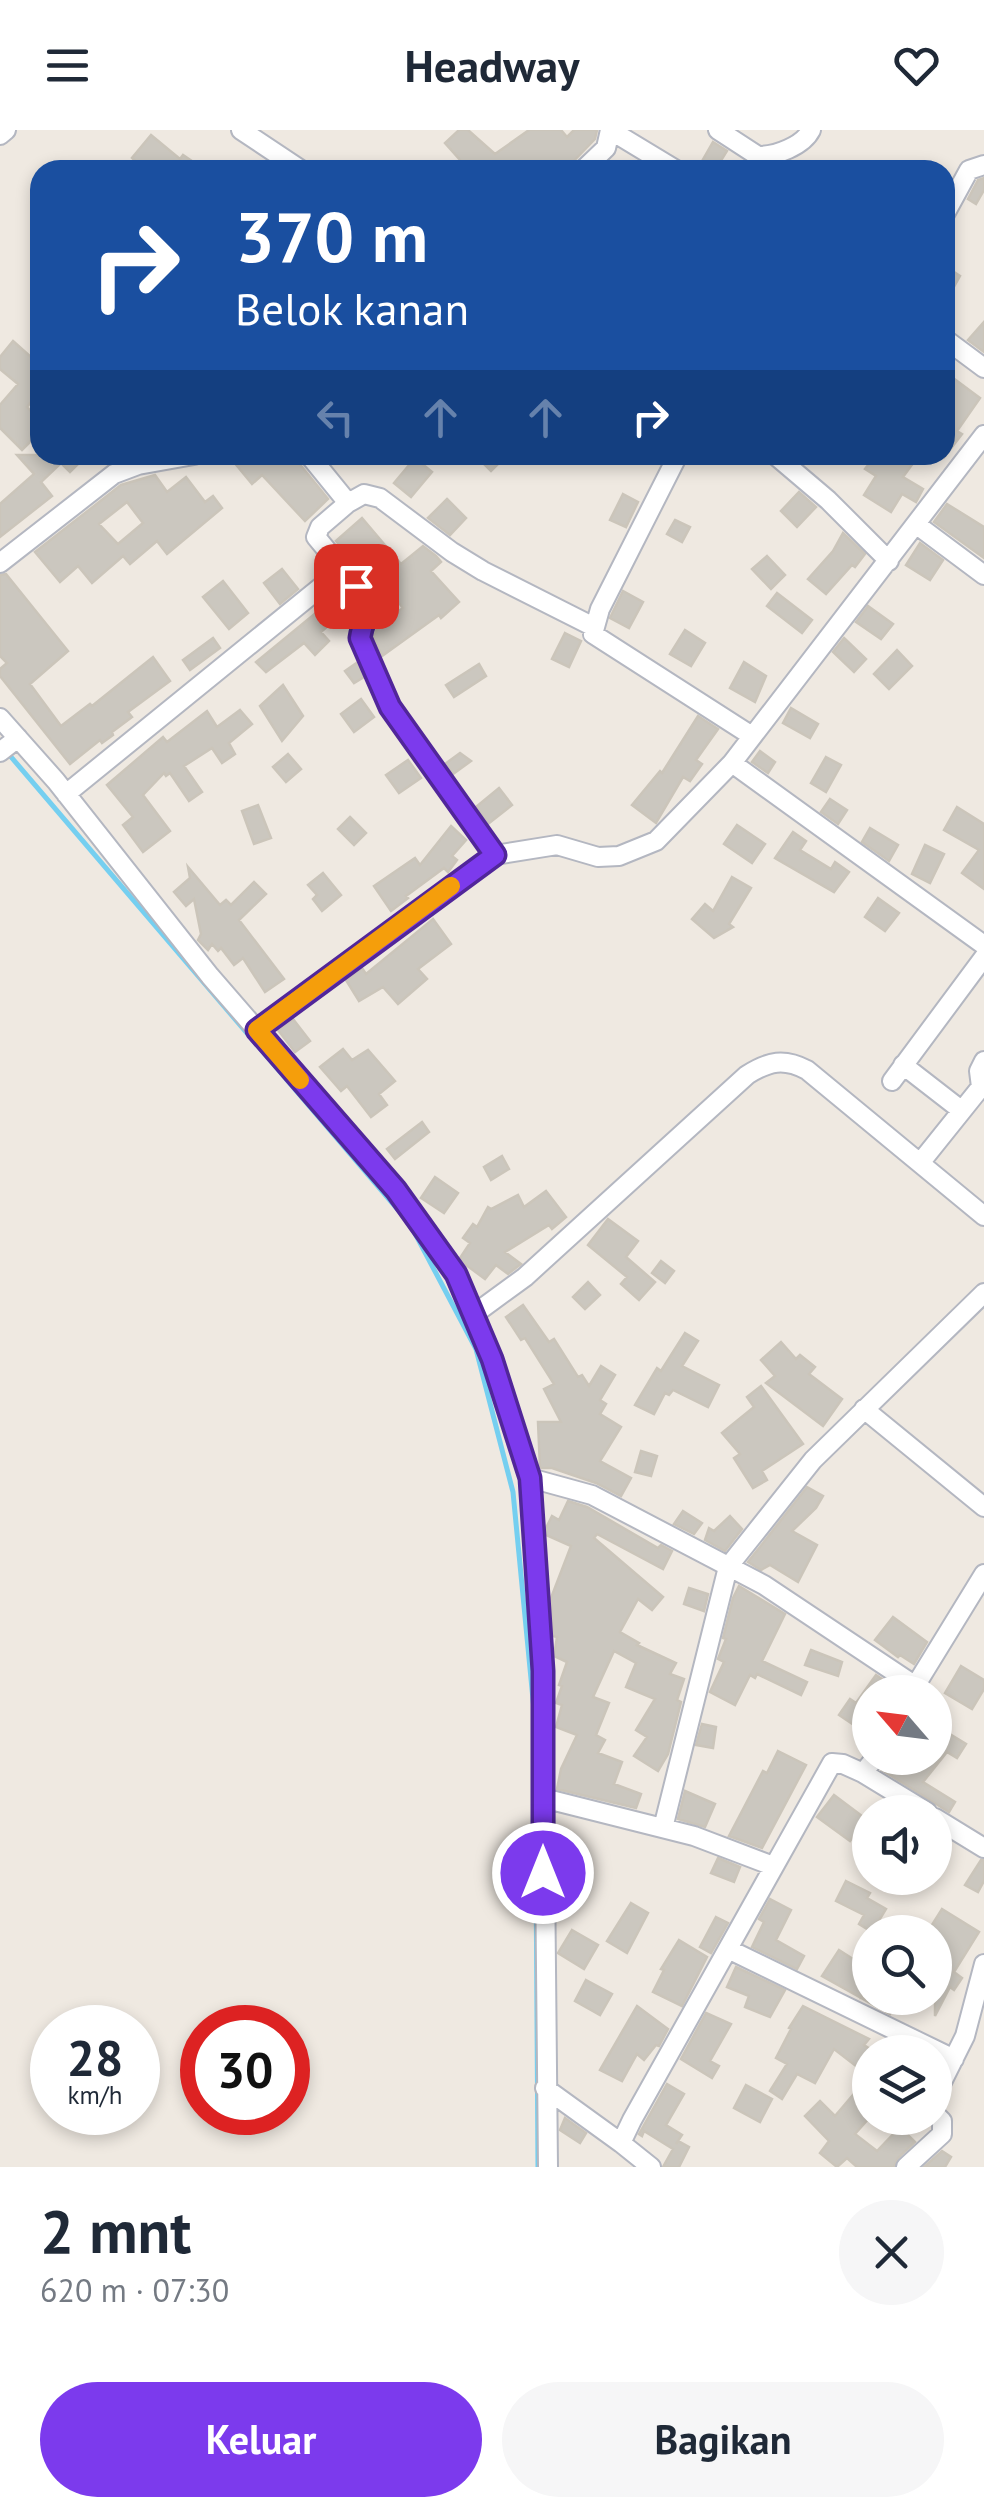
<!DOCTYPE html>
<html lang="id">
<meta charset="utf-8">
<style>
body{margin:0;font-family:"PT Sans",sans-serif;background:#f6f6f7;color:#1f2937;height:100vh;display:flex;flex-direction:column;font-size:38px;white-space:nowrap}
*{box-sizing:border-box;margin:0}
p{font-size:32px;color:#747a83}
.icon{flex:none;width:55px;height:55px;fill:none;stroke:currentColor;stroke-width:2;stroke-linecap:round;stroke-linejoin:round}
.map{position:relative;height:2037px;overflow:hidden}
.side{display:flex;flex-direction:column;background:#fff;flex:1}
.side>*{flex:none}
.banner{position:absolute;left:30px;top:30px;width:925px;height:305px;border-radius:30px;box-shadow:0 5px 15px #0003;background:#1a4fa0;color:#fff;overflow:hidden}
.needle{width:65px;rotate:298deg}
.controls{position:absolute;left:852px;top:1545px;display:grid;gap:20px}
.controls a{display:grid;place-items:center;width:100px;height:100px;border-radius:50%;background:#fff;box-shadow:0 5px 15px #0003;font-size:50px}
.speed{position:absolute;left:30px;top:1875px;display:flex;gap:20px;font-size:50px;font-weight:700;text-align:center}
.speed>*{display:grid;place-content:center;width:130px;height:130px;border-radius:50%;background:#fff;box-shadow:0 5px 15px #0003;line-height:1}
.speed small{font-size:25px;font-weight:400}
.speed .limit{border:15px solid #d22;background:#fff;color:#111}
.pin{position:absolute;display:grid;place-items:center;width:85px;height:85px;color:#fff;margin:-42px;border-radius:20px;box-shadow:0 5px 15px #0006}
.me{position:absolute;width:110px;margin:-55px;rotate:0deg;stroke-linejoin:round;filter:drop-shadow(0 0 8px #0008)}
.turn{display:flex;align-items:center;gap:35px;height:210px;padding:0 40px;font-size:45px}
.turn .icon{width:130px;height:130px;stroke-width:2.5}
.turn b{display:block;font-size:70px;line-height:85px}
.lanes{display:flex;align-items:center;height:95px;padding:0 40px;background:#0003;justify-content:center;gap:50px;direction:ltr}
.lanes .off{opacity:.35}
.round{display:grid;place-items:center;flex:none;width:105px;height:105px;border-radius:52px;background:#f6f6f7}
.overview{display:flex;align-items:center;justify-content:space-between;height:170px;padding:0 40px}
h1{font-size:60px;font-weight:700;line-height:75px}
.cta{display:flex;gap:20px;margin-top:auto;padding:20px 40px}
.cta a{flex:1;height:115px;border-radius:60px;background:#7c3aed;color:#fff;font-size:40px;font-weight:700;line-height:115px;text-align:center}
.cta a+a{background:#f6f6f7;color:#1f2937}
header{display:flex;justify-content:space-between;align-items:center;height:130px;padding:0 40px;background:#fff;font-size:45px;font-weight:700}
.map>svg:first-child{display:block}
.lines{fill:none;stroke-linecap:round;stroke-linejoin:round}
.stream{stroke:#75cff0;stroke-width:5}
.building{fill:#cbc7bf;stroke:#cbc5ba;stroke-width:2.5;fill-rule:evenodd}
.street-casing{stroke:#b4b7c1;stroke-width:22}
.street{stroke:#fff;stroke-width:18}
.route-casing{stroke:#51269a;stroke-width:25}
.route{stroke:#7c3aed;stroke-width:18}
.slow{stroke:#f59e0b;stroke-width:18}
</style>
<header><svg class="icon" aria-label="menu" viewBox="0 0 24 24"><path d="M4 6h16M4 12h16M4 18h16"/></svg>Headway<svg class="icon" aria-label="heart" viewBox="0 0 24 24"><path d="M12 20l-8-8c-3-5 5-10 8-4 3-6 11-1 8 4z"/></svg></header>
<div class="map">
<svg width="984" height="2037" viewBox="0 0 984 2037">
<rect width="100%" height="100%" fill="#efe9e1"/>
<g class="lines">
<path class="stream" d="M6 621 410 1094 476 1219 513 1362 535 1590 538 2037"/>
</g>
<path class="building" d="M459 0H468L495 24 529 0H561L567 7 574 0H597L595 9 565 40H469L445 13Z
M151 5 180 29 183 25 205 40H145L132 28Z
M713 12 727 21 715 40H697Z
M984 48V60L976 74 968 69 978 50Z
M945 136 960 146 945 173Z
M984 192V222L968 210Z
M13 211 40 235V261L27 277 40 291V302L22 320 0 298V275L18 254 0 239V227Z
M945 242 980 268 957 301 962 304 945 326Z
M17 325H87L70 342 61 333 41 352 52 366 0 407V374L34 344Z
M241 325H297L298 332 328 369 305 391 262 345 252 354 233 331Z
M475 325H507L491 341Z
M876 325H919L903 347 923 359 916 372 902 364 891 382 864 365 876 346 865 339Z
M415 328 432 342 411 367 394 353Z
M155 345 167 362 186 347 205 372 213 366 222 378 167 424 157 411 130 434 123 426 92 453 78 436 60 452 35 422 121 355ZM127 372 143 393 118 414 99 394Z
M799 362 816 377 797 397 781 381Z
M623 364 638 372 626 397 610 390Z
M447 369 466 388 450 405 428 388Z
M947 374 984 397V428L934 392Z
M362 388 401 434 423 416 436 426 441 432 431 441 459 472 441 488 439 485 382 526 374 507 378 495 403 478 374 442 367 448 336 411Z
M675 390 690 397 682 412 667 404Z
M843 403 865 424 855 437 852 435 826 464 808 449 833 421Z
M920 413 943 430 930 450 906 435Z
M767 426 785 445 771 459 752 439Z
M282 439 298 459 280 474 264 453Z
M6 444 68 521 30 554 61 596 90 574 92 576 153 527 170 551 128 582 132 587 112 602 113 605 102 613 100 610 70 634 0 546V539L7 533 0 526V445Z
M223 451 248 483 229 499 203 467Z
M623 461 643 472 629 498 610 488Z
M777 463 812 490 802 503 767 476Z
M328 473 339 486 321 502 329 511 315 525 304 513 266 542 256 532Z
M868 476 893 494 881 509 856 492Z
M685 500 705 513 691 536 670 524Z
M565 503 581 511 569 537 552 529Z
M213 508 220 518 190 540 183 530Z
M844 508 866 529 854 542 833 522Z
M897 520 912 536 889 559 874 544Z
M358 532 364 547 354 553 345 541Z
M744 532 766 546 755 572 730 558Z
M479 534 486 546 454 567 446 555Z
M283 555 303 586 282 611 260 576Z
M361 569 374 587 354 602 341 584Z
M791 578 818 594 810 608 783 593Z
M240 580 252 594 229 613 235 624 222 633 212 618 184 636 202 662 189 671 170 643 166 646 164 643 143 665 170 701 143 722 123 695 133 687 107 655 163 607 167 612 207 581 217 597Z
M698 586 718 599 696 630 702 634 690 651 683 647 656 693 632 675 660 641 662 643Z
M760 621 775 632 768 643 752 632Z
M460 623 471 631 453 644 445 634Z
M288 624 301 639 286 652 273 637Z
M826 627 841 635 826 662 811 653Z
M408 630 421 648 399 663 386 645Z
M499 658 512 675 488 694 476 677Z
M830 669 847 680 838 694 821 682Z
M258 675 271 708 254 714 242 681Z
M957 677 984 694V759L962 743 979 720 944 700Z
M350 687 366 703 354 715 338 699Z
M737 695 765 714 752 733 724 714Z
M451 696 466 710 452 726 457 730 448 742 444 738 406 766 408 768 391 781 374 756 415 728 420 735Z
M870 698 898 715 889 731 862 712Z
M793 702 806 711 800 720 831 739 835 732 849 742 834 762 775 728Z
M925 715 944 724 930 753 912 744Z
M188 737 220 775 226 770 231 775 254 752 266 764 239 790 284 849 265 862 243 828 234 835 221 818 218 821 212 814 208 820 198 810 201 804 194 769 186 776 174 762 190 748Z
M323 743 341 765 322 781 313 769 317 765 308 755Z
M732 747 751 758 729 794 733 797 714 808 692 789 705 774 713 781Z
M878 768 899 783 885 801 865 787Z
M433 789 451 814 418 839 427 849 398 874 383 857 359 871 346 850 362 838 366 844Z
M293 889 310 911 295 922 278 900Z
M343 919 352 930 368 920 395 951 379 964 387 975 371 987 347 956 341 961 320 937Z
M422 992 429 1002 395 1029 387 1019Z
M502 1026 509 1039 491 1050 484 1037Z
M435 1047 458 1063 444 1083 421 1068Z
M546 1061 566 1087 552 1099 549 1095 505 1122 521 1134 517 1137 508 1144 496 1135 485 1149 462 1132 460 1128 470 1113 463 1108 473 1094 477 1097 488 1077 491 1079 518 1065 524 1077Z
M608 1089 638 1111 626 1127 655 1152 639 1170 621 1154 627 1147 588 1115Z
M661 1131 674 1141 665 1153 652 1143Z
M588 1152 600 1165 585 1179 573 1167Z
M523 1175 549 1212 554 1209 578 1247 582 1245 589 1256 601 1236 615 1245 600 1270 606 1274 600 1284 621 1297 600 1331 631 1348 621 1366 596 1353 552 1338H540L538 1292H561L544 1259 554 1254 525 1208 521 1210 506 1187Z
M685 1203 698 1211 682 1236 719 1255 708 1277 673 1260 669 1265 665 1263 654 1284 635 1275 657 1238 661 1241Z
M781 1212 796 1229 800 1225 815 1237 809 1244 842 1269 823 1296 766 1253 775 1246 761 1230Z
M761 1256 803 1314 762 1341 767 1350 753 1358 734 1328 740 1324 722 1303 754 1277 747 1267Z
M641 1321 657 1326 651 1346 635 1342Z
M807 1357 823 1366 816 1378 792 1401 817 1415 798 1452 770 1435 761 1440 748 1432Z
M568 1371 587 1377 658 1418 661 1415 672 1421 663 1439 597 1404 594 1408 663 1467 652 1480 638 1469 620 1502 639 1513 637 1515 676 1533 670 1544 684 1549 677 1570 681 1572 668 1624 658 1641 634 1626 647 1607 636 1600 655 1569 626 1557 636 1533 614 1521 593 1567 609 1573 596 1605 605 1610 598 1623 622 1632 614 1654 641 1664 636 1678 557 1659 561 1639 577 1605 556 1597 562 1575 556 1573 562 1556 559 1555 567 1532 554 1526 557 1507 553 1506 551 1468 571 1416 546 1405V1398L552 1386 559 1390Z
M683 1381 702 1393 694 1404 674 1394Z
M730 1386 742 1399 725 1421 705 1410 709 1398 714 1401Z
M739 1456 785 1484 762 1531 807 1552 801 1565 757 1544 755 1548 750 1545 735 1575 710 1562 724 1532 718 1529 726 1509 723 1508 733 1468Z
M689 1458 708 1464 704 1481 684 1474Z
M893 1487 927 1512 914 1534 900 1525 898 1527 875 1510Z
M811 1520 842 1532 838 1546 805 1535Z
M961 1536 984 1550V1559L972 1579 945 1563Z
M876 1545 901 1562H870V1606L839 1585 850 1569 856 1573Z
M702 1594 716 1597 713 1618 696 1615Z
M935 1595 966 1614 957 1628 947 1622 923 1652 955 1672 949 1682 882 1640 887 1628H935Z
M778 1621 806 1635 762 1718 729 1706 763 1641 767 1643Z
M685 1661 715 1674 705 1697 678 1689Z
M834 1665 866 1689 850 1711 817 1687Z
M718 1728 740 1737 734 1752 711 1743Z
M981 1730H984V1751L978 1762 965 1755Z
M846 1751 870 1763 867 1768 886 1779 872 1802 859 1794 864 1785 836 1771Z
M770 1769 791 1780 776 1810 804 1826 797 1839 752 1817 764 1792 759 1789Z
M631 1773 648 1783 627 1823 607 1811Z
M942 1779 979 1802 954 1842 962 1848 954 1860 950 1857 935 1886V1801L930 1798Z
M716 1787 728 1793 711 1823 700 1817Z
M572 1800 598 1815 584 1839 558 1823Z
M679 1810 707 1827 682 1876 653 1862 664 1840 661 1839Z
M839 1820 859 1833 856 1838 870 1845 861 1868H900L890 1884 822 1846Z
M736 1837 785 1860 770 1887 745 1877 749 1866 727 1857Z
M586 1850 612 1864 600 1885 575 1871Z
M637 1876 668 1899 659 1916 656 1915 644 1930 637 1924 622 1951 600 1940Z
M803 1876 869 1909 864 1915 870 1919V1987L855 2004 877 2021 900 1997 915 2012 898 2028 894 2037H857L847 2028 837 2037 820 2023 829 2011 805 1986 820 1971 835 1986 869 1946 834 1919 815 1953 797 1944 782 1969 770 1961 787 1934 776 1928 791 1899 789 1898Z
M706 1883 731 1894 710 1931 719 1936 712 1948 681 1929Z
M667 1954 684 1964 666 1995 682 2005 676 2014 678 2011 689 2017 679 2037H663L673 2019 644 2001 642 2006 639 2004Z
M746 1955 772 1969 760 1992 734 1978Z
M565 1988 586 2003 580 2013 560 2000Z
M942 2021 951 2027 945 2037H924Z"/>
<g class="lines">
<g class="street-casing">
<path id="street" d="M241 0 301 40
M610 0 676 40
M718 0 758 26C776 26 803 16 811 0
M0 5 6 0
M583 40 606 18 610 0
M945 84 969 40 984 35
M945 209 984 238
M309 325 348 373 320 397 316 407 369 471 370 479 361 508 390 577 495 725
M678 325 600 479 593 504 752 606
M775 325 828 370 889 431
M348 373 364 364 380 368 452 422 483 441 592 496
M917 395 984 445
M0 433 114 344 138 335 194 325
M0 588 56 651 210 846 396 1060 456 1144 492 1229 530 1348 543 1541 548 2037
M0 622 18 608
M732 633 984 815
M66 664 343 439
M257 900 495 725 557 715 598 727 619 726 656 711 732 633 984 305
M903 935 961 980
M892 951 984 827
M920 1033 981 957 979 941 984 931
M473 1185 525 1147 747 945C769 931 784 928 807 940L984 1086
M864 1279 984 1377
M530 1348 592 1365 764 1455 911 1553 914 1562
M914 1558 984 1444
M863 1643 927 1682
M543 1668 694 1706 773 1736
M935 1688 984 1718
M663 1698 728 1437 813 1330 984 1163
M728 1819 954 1929
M545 1958 621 2013
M935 1966 965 1906 984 1834
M651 2037 621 2013 632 1990 832 1633 843 1634 863 1643 875 1628
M906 2037 942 2004V1991L935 1984"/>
</g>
<use href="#street" class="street"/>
</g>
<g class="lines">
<g class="route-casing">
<path id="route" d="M356 456C378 482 364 480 360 508L390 577 495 725 257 900 396 1060 456 1144 492 1229 530 1348 543 1541V1743"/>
</g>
<use href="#route" class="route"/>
<path class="slow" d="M300 950 257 900 451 756"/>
</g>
</svg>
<div class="controls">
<a><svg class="needle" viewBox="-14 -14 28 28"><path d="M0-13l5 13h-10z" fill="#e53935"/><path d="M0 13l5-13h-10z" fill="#747a83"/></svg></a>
<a><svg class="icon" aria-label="sound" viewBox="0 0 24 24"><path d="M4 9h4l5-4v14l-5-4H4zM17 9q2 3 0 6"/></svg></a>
<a><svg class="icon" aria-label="search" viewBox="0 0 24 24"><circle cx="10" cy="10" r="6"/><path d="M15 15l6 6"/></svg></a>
<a><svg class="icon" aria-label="layers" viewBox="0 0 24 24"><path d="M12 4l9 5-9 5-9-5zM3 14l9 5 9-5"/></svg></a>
</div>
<div class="speed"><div>28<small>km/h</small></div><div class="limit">30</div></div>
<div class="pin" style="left:356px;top:456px;background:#d93025"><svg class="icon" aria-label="arrive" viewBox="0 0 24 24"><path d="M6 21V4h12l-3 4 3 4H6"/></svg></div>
<svg class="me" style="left:543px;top:1743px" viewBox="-20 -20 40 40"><circle r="17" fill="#7c3aed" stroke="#fff" stroke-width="3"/><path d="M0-11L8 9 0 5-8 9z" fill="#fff"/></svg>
<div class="banner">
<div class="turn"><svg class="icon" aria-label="right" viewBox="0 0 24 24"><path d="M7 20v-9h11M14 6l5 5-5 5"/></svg><div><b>370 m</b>Belok kanan</div></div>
<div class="lanes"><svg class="icon off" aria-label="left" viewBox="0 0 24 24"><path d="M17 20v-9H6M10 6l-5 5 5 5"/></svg><svg class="icon off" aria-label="ahead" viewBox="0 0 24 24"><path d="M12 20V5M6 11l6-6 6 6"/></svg><svg class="icon off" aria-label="ahead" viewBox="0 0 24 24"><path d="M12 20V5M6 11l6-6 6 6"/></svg><svg class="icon" aria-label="right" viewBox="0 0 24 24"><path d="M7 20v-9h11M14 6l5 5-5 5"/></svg></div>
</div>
</div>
<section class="side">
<div class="overview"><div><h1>2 mnt</h1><p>620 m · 07:30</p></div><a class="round"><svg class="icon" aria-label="close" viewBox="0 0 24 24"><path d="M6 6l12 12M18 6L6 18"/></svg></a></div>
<div class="cta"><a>Keluar</a><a>Bagikan</a></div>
</section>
